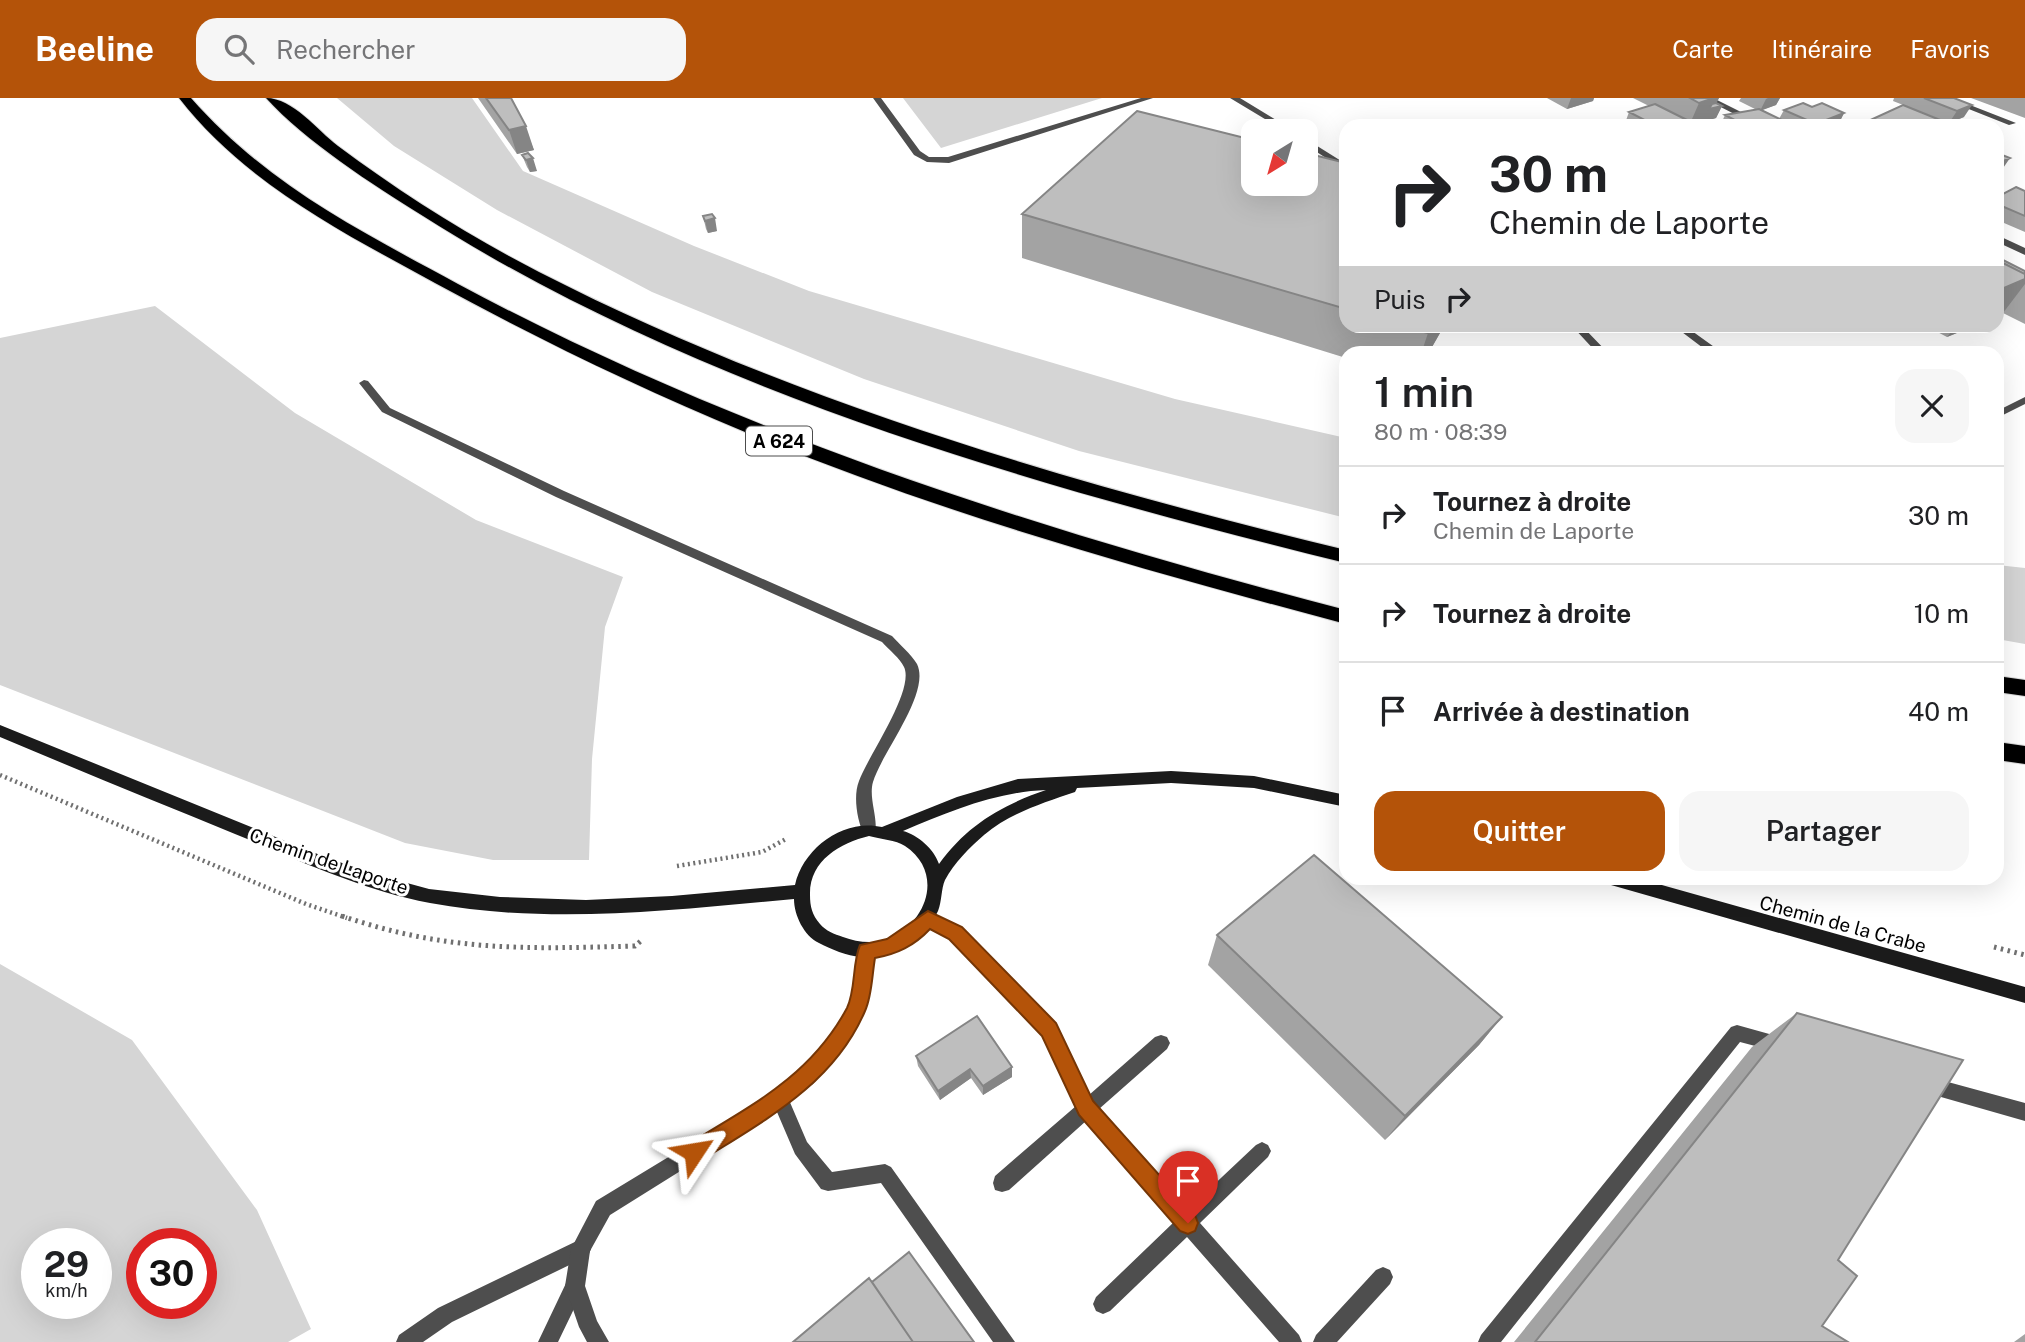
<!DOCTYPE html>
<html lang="fr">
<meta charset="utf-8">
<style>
body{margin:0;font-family:"Public Sans",sans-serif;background:#f6f6f6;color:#202124;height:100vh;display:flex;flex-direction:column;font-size:26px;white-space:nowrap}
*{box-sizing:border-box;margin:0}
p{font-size:23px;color:#757577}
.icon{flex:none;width:38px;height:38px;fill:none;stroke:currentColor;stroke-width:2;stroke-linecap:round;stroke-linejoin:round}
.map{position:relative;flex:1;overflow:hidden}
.drawer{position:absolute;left:1339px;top:248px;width:665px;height:539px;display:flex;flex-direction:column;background:#fff;border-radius:21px;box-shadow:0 7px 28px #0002}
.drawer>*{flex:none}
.guide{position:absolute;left:1339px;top:21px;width:665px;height:214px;border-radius:21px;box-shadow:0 7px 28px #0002;background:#fff;color:#202124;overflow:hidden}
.needle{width:46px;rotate:217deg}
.controls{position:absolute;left:1241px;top:21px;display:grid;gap:14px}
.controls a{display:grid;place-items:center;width:77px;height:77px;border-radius:14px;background:#fff;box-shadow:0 7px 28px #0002;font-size:35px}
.speed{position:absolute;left:21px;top:1130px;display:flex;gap:14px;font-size:35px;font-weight:700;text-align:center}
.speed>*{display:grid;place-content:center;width:91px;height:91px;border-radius:50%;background:#fff;box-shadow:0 7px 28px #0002;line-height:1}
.speed small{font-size:18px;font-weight:400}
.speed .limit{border:10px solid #d22;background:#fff;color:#111}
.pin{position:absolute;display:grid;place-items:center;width:60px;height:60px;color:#fff;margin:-72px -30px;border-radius:50% 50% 50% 0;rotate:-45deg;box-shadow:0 0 7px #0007}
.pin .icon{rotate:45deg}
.me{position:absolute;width:77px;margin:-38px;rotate:57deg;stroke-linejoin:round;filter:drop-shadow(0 0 5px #0008)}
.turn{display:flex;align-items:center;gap:24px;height:147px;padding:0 35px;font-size:32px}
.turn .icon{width:91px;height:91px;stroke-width:2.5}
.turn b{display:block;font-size:49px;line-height:60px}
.then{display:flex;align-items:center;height:66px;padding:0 35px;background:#0003;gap:14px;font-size:26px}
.round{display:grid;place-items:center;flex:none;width:74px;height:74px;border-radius:21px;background:#f6f6f6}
.summary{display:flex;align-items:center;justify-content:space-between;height:119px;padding:0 35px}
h1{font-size:42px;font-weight:600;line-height:52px}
.button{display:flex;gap:14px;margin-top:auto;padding:14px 35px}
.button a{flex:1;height:80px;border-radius:21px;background:#b45309;color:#fff;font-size:28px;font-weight:600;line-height:80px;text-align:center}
.button a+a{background:#f6f6f6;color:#202124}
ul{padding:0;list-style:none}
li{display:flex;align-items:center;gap:21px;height:98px;padding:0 35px;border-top:2px solid #e0e0e0}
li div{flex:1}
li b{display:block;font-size:26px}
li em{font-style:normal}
header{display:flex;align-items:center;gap:42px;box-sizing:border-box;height:98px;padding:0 35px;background:#b45309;color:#fff}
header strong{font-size:33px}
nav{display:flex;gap:38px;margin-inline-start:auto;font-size:24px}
.search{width:490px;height:63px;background:#f6f6f6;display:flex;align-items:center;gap:18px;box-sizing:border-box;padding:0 24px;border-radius:21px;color:#757577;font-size:26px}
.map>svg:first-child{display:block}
.green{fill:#d5d5d5;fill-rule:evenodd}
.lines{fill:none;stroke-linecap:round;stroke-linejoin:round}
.highway-casing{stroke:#dbdbdb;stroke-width:2}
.path-far1{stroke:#707070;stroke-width:4.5;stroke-dasharray:2 3.5;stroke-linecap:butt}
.path{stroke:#707070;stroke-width:5;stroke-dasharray:2.5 4.5;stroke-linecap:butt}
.lane{fill:#4e4e4e;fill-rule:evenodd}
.street{fill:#4e4e4e;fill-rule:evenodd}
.secondary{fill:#1b1b1b;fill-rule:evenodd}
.highway{fill:#000;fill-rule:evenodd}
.wall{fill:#a3a3a3}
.shaded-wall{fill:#858585}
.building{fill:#bebebe;stroke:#858585;stroke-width:2}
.route{fill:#b45309;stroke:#753606;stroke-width:2}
.labels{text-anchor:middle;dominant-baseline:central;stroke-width:6;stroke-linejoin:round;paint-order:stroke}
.shield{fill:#fff;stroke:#4c4c4c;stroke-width:2}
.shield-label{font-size:18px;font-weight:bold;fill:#000}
.street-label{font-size:19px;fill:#000;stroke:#fff}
</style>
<header>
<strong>Beeline</strong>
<div class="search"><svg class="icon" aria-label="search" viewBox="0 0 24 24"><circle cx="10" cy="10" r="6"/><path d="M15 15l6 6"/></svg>Rechercher</div>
<nav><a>Carte</a><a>Itinéraire</a><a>Favoris</a></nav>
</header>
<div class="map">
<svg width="2025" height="1244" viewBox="0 0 2025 1244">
<rect width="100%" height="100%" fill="#fff"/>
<path class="green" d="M337 0H472L523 73 694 148 809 193 1175 301 1346 340V420L1079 353 864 281 652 194 497 112 394 48Z
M903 0H1102L941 50Z
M155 208 295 315 476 422 623 479 605 529 592 661 589 762H493L405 745 0 587V240Z
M1997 467 2025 470V546L1997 541Z
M0 866 132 942 257 1112 311 1231 288 1244H0ZM96 1146V1206H37V1146ZM201 1146V1206H142V1146Z"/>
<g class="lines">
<g class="highway-casing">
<path id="highway" d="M179 0H191C268 87 357 131 458 186 738 336 1038 432 1346 512V526C1143 472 939 415 745 334 639 290 536 240 435 185 342 134 245 85 179 0Z
M266 0C293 0 317 32 338 48 401 95 469 138 539 174 793 304 1070 385 1346 452V465C1034 388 696 292 423 118 373 87 305 43 266 0Z
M1997 578 2025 582V598L1997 594Z
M1997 644 2025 648V666L1997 662Z"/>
</g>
<path class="path-far1" d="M0 677 306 806 347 820
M677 768 762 754 786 741"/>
<path class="path" d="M342 818C447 854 527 851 635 848L643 841
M1994 849 2025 857"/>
<path class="lane" d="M873 0H881L920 53 929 59H948L1141 0H1153L949 65 927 64 914 57Z
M1230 0H1240L1294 33H1285Z
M1941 0H1952L2016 25 2009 27Z
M1306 41 1346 66V73L1306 47Z
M1572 228H1582L1609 256H1598Z
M1674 228H1685L1724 256H1711Z
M364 282 368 283 390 310 564 393 892 538C899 546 911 556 917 566 931 595 882 654 873 684 868 701 880 723 874 737L869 738 864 737C857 722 853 698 859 683 868 658 915 592 904 569 900 560 889 552 882 544L556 399 382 314 359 285Z
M928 814 961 830 1055 925 1089 997 1155 939 1161 937 1167 939 1170 945 1167 951 1099 1011 1188 1111 1256 1047 1262 1044 1268 1047 1271 1053 1268 1059 1200 1125 1299 1237 1302 1244H1279L1187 1139 1110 1213 1103 1216 1096 1213 1093 1206 1096 1199 1174 1124 1086 1023 1009 1092 1002 1094 995 1092 993 1085 995 1078 1076 1008 1043 937 949 840 922 826 920 821 922 816Z
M1737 927 1784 940 1787 946 1784 952 1778 954 1740 944 1501 1244H1478L1481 1237 1731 929Z
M1926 978 2025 1005V1023L1920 993 1917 987 1920 981Z
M780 992 786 995 807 1044 832 1074 885 1066 891 1069 1015 1244H993L881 1085 828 1093 821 1091 795 1056 774 1007 771 1001 774 995Z
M581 1141 588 1144 591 1151 588 1158 452 1224 423 1244H396L399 1237 438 1210Z
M1383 1169 1390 1172 1393 1179 1390 1186 1337 1244H1313L1316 1237 1376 1172Z
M575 1178 582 1181 585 1188 558 1244H538L568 1181Z"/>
<path class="street" d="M1703 0H1713L1769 28H1758Z
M1997 137 2025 150V157L1997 144Z
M2025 299V306L1997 320V313Z
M867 846 873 848 875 853 863 916 837 958 813 986 786 1007 610 1117 590 1153 585 1188 597 1223 609 1244H587L579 1229 565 1188 571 1151 596 1103 774 995 801 974 825 946 849 908 859 853 861 848Z"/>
<path class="secondary" d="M0 627 325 759 374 776 429 791 500 799 586 802 672 798 795 787C803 750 844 720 882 729L957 699 1018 681 1171 673 1254 678 1346 697V709L1254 690 1171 685 1077 690 1075 694C1043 705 1010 715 984 737 970 749 954 765 945 782 941 791 942 803 938 813 925 841 892 863 860 859 848 858 830 851 819 845 804 838 794 817 794 801 674 812 549 827 430 805 362 792 298 762 235 736 157 704 78 672 0 639ZM1046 692C1002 707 967 727 939 766 934 751 918 737 903 733 949 714 995 694 1046 692ZM869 738C880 741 896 742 905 748 944 774 928 824 889 840 874 847 857 844 843 839 834 836 826 833 820 826 812 817 810 808 810 797 809 763 840 745 869 738Z
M1603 780H1637L2025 889V905L1611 787 1606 785Z"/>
<use href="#highway" class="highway"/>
</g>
<path class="wall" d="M478 0H511L534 52 517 56Z
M1547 0H1594L1593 3 1567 11Z
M1633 0H1719L1716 5 1722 8 1716 20 1696 26 1699 28H1624L1629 14 1649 8Z
M1741 0H1780L1776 7 1761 12 1779 21 1784 12 1812 9 1844 15 1838 27 1836 28H1720L1725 17 1757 12 1739 3Z
M1894 0H1954L1964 19 1949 25 1893 3Z
M1971 0H2025V20Z
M522 57 537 73 530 74 527 69Z
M1346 65V228H1444L1428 256H1346V260L1022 160V116Z
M2025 93V134L1997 122V99Z
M703 118 717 133 708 135 706 131Z
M2025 173V226L2003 215Z
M1926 228H1974L1947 239Z
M1217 837 1502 919 1479 947 1385 1042 1208 867Z
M1797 915 1838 1162 1822 1228 1848 1244H1514L1752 949Z
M916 958 1012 979 983 997 971 980 940 1002 918 968Z
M2025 1236V1244H2014Z"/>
<path class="shaded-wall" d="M1571 0H1594L1593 3 1567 11Z
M1708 0H1719L1714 10 1722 8 1716 20 1689 28 1699 5Z
M1768 0H1780L1776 7 1760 13 1766 1Z
M1972 7 1964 19 1949 25 1957 13Z
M1844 15 1838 27 1815 28 1816 26Z
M526 28 534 52 517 56 509 32Z
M533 60 537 73 530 74 526 62Z
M2010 60 1997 79V66Z
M715 120 717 133 708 135 705 123Z
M2025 181V186L2003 215 1997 218V193Z
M1432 228H1444L1428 256H1421L1428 235Z
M1956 228H1974L1947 239Z
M1502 919 1479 947 1385 1042 1405 1018Z
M1012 969V979L983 997V988Z
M970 971 971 980 940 1002 938 993Z"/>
<path class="building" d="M486 0H511L526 28 509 32Z
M1690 0H1714L1699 5Z
M1924 0H1954L1972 7 1957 13Z
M1716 5 1722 8 1709 11 1712 6Z
M1803 5 1812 9 1822 5 1844 15 1816 26 1784 12Z
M1655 6 1699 28H1656L1629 14Z
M1903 7 1955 28H1872L1864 25Z
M1759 11 1794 28H1746L1725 17Z
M1137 13 1253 42V86H1306V55L1346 65V211L1022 116Z
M528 55 533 60 526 62 522 57Z
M1997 55 2010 60 1997 66Z
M2016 89 2025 93V118L1997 106V99Z
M712 116 715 120 705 123 703 118Z
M1997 159 2025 173V176L1997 162Z
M1997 162 2025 176V181L1997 193Z
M1402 228H1432L1428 235Z
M1314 757 1502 919 1405 1018 1217 837Z
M1797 915 1963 962 1838 1162 1857 1178 1822 1228 1848 1244H1535Z
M977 918 1012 969 983 988 970 971 938 993 916 958Z
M909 1154 974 1244H913L872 1184Z
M869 1180 913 1244H793Z"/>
<path class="route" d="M928 813 962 829 1056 925 1093 1003 1195 1117 1198 1125 1195 1133 1188 1136 1180 1133 1079 1017 1042 938 949 841 930 831C914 848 897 856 875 860 872 877 872 898 865 913 834 986 765 1022 702 1062L694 1065 687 1062 684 1054 687 1047C750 1008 810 979 847 910 856 891 852 866 860 847L887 841Z"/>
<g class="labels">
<rect class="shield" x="746" y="328.5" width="66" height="29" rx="5"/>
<g class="shield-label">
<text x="779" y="343">A 624</text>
</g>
<g class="street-label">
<text transform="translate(329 763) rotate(19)">Chemin de Laporte</text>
<text transform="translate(1843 826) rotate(15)">Chemin de la Crabe</text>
</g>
</g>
</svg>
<div class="controls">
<a><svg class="needle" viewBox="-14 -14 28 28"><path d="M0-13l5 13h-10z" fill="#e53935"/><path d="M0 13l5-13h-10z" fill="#757577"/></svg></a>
</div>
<div class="speed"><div>29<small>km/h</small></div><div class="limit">30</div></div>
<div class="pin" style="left:1188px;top:1125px;background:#d93025"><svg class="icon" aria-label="arrive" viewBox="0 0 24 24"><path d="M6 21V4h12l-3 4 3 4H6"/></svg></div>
<svg class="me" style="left:694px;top:1054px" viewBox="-20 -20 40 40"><path d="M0-17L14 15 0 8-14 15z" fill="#b45309" stroke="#fff" stroke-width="4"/></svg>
<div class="guide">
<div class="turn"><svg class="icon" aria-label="right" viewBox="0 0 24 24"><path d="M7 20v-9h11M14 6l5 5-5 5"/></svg><div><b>30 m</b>Chemin de Laporte</div></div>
<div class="then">Puis<svg class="icon" aria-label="right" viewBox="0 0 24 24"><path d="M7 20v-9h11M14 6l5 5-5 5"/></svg></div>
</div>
<section class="drawer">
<div class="summary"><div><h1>1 min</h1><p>80 m · 08:39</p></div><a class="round"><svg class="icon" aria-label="close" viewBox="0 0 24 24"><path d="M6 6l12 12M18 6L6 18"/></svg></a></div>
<ul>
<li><svg class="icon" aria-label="right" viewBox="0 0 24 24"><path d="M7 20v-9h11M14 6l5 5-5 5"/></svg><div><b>Tournez à droite</b><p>Chemin de Laporte</p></div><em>30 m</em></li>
<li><svg class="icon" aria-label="right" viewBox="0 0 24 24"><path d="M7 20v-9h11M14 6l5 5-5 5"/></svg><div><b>Tournez à droite</b></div><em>10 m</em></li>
<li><svg class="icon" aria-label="arrive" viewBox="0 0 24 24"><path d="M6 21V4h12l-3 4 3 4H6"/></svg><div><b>Arrivée à destination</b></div><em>40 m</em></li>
</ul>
<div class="button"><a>Quitter</a><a>Partager</a></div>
</section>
</div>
